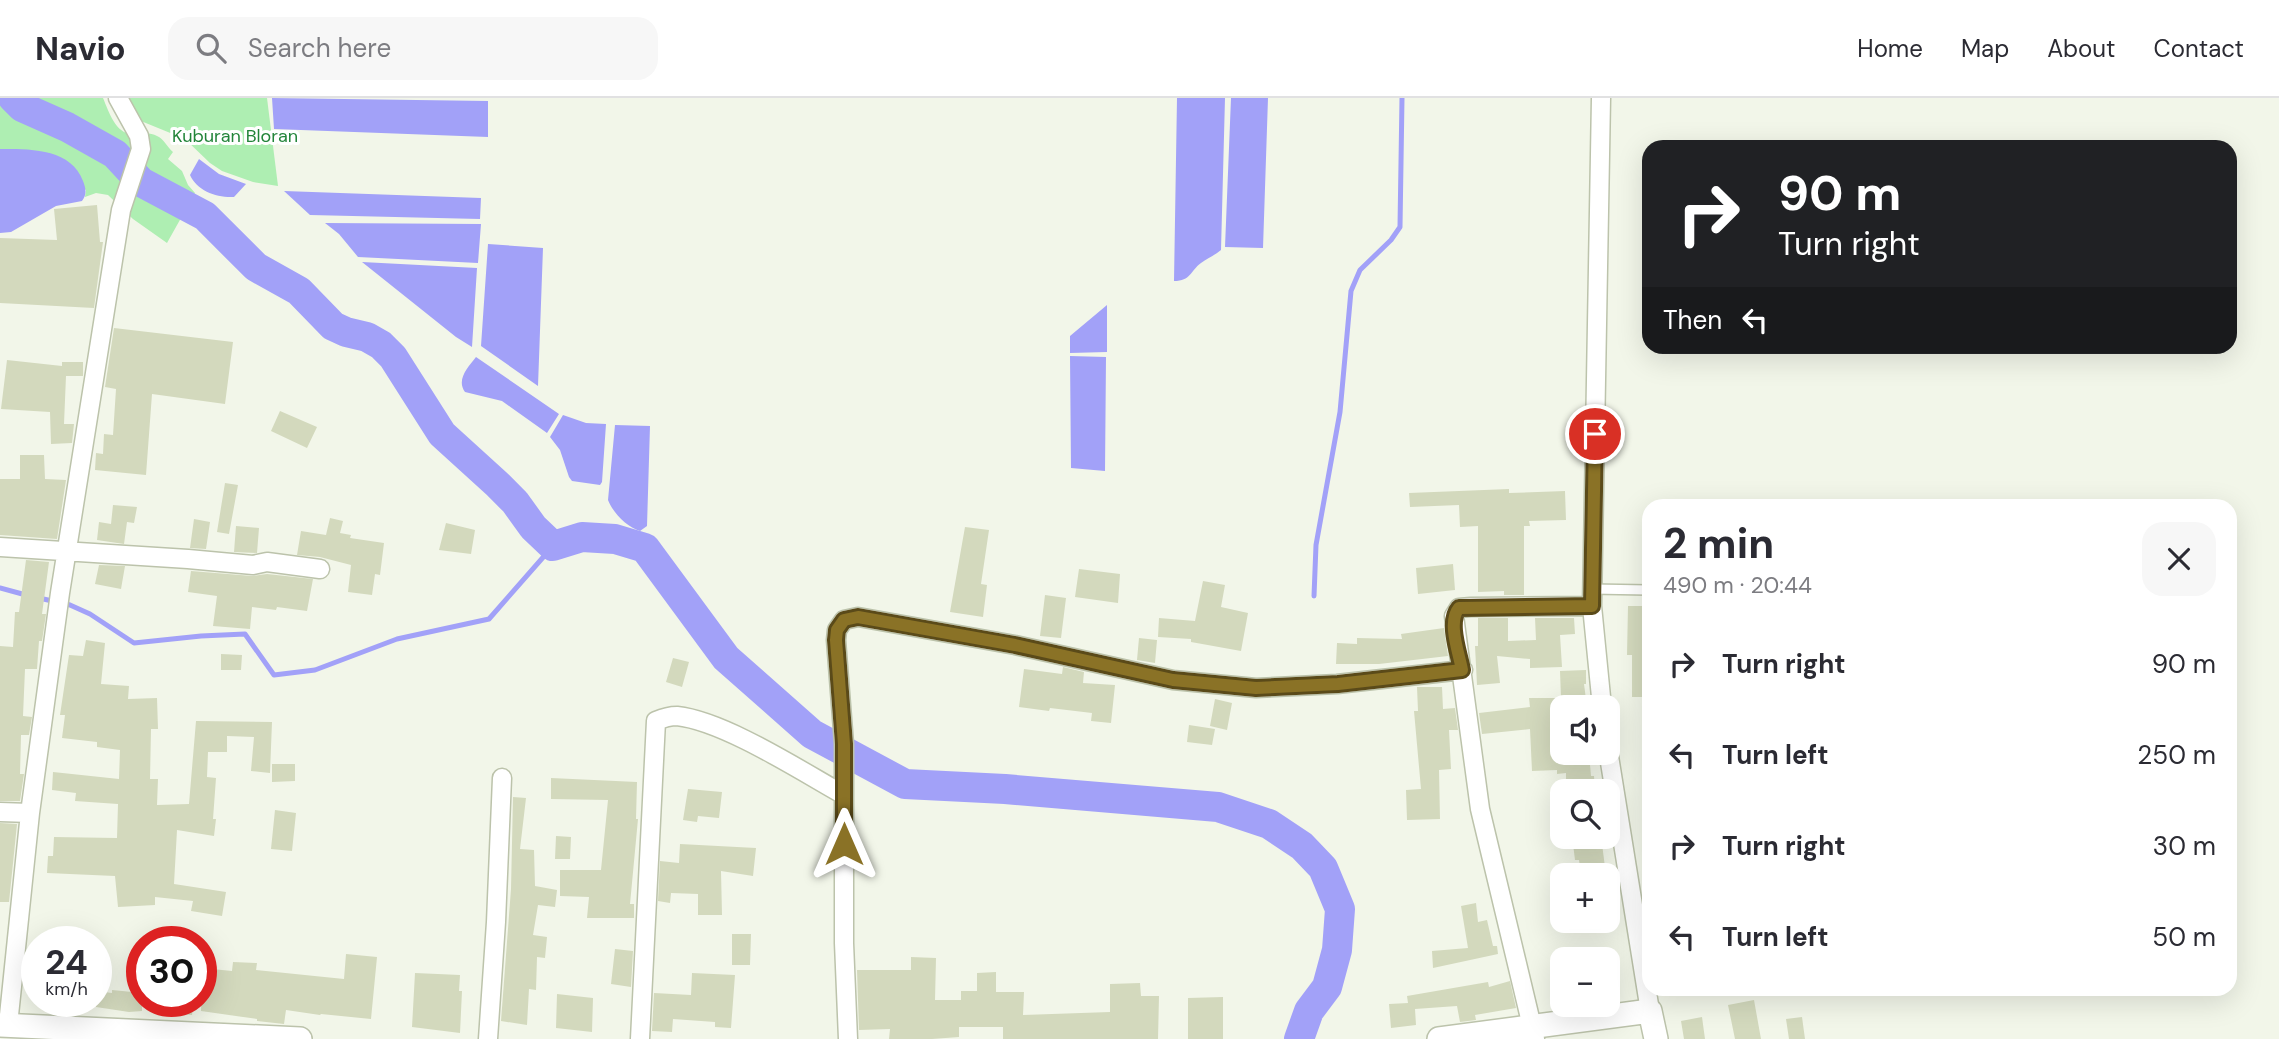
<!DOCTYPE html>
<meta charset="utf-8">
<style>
body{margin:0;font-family:"DM Sans",sans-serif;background:#f7f7f7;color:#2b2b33;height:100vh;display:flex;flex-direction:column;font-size:26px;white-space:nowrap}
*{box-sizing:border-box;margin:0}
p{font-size:23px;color:#7c7c81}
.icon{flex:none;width:38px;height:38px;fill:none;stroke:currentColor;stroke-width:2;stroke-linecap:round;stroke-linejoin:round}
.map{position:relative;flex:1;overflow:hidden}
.drawer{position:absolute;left:1642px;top:401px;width:595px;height:497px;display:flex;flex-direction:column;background:#fff;border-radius:21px;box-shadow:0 7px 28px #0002}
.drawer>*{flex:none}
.guide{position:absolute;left:1642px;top:42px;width:595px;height:214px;border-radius:21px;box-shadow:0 7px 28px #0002;background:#202124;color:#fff;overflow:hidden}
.controls{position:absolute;left:1550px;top:597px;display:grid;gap:14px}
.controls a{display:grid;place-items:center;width:70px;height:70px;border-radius:14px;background:#fff;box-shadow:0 7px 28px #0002;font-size:35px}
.speed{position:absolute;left:21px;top:828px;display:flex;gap:14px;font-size:35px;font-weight:700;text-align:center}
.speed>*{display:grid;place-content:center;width:91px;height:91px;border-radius:50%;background:#fff;box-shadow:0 7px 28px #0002;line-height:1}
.speed small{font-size:18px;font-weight:400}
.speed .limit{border:10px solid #d22;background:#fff;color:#111}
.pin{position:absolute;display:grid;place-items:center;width:60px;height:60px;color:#fff;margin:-30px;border:4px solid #fff;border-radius:50%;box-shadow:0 2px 7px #0007}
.me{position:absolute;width:77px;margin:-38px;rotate:0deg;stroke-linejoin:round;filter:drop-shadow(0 0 5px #0008)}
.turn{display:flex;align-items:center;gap:24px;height:147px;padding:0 21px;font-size:32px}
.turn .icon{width:91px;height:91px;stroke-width:2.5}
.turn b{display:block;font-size:49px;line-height:60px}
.then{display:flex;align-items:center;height:66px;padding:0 21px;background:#0003;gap:14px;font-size:26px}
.round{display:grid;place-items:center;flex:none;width:74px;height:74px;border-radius:21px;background:#f7f7f7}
.head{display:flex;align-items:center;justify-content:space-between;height:119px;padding:0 21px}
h1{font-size:42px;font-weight:700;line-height:52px}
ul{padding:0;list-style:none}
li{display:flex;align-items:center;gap:21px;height:91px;padding:0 21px}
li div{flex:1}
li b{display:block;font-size:26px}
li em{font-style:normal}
header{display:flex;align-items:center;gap:42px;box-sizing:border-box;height:98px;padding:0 35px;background:#fff;border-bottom:2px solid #e1e1e2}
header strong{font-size:33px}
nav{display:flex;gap:38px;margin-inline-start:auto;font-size:24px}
.search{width:490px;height:63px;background:#f7f7f7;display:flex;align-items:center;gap:18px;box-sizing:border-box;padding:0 24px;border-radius:21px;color:#7c7c81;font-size:26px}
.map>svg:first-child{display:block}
.green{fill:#aeeeb2}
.water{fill:#a2a1f8}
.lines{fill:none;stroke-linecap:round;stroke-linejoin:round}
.stream{stroke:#a2a1f8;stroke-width:5}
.river{stroke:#a2a1f8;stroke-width:30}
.building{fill:#d3d9bd}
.service-casing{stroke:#bcc3ab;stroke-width:12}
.minor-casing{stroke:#bcc3ab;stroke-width:21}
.tertiary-casing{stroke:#bcc3ab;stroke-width:26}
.service{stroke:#fff;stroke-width:9}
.minor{stroke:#fff;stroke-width:18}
.tertiary{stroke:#fff;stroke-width:23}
.route-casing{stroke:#5a4a19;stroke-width:18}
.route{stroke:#8a7226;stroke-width:12}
.labels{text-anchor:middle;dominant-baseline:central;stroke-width:6;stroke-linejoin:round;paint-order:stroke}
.park-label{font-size:18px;fill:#228439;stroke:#fff}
</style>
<header>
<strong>Navio</strong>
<div class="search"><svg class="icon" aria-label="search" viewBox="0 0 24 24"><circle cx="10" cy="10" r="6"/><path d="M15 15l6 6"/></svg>Search here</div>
<nav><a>Home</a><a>Map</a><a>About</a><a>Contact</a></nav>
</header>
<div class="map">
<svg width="2279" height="941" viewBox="0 0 2279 941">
<rect width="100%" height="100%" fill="#f2f6e9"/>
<path class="green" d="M0 0H103C109 14 116 38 135 36 142 36 150 34 157 38 164 41 167 49 173 54L168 61 182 73 188 87 195 95 167 145 133 121 108 97 96 95 85 99 86 92 14 51H0Z
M123 0H267L278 88 253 84 222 73 210 65 185 41 136 21Z"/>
<path class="water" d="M272 0 488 3V39L274 31Z
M1177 0H1225L1221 152C1215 157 1208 160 1201 165 1190 173 1191 183 1174 183Z
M1231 0H1268L1263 150 1225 149Z
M0 51C29 51 71 50 83 83 86 91 87 96 82 103L56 108 11 134 0 135Z
M199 61 219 76 246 86 234 99C217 100 197 93 190 77Z
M284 93 481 100 480 121 310 117Z
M325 125 481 126 478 165 358 159 339 136Z
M488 146 543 150 538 288 481 248Z
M362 164 477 170 472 249 456 239Z
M1107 207V254L1070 255V238Z
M1070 258 1106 259 1105 373 1071 370Z
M476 259 559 316 547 335 502 303 465 294C456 282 468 269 476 259Z
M563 317 586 325 606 326 602 384 600 387 572 383 569 379 560 352 550 339Z
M615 327 650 328 647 428 640 433C627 429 613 415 608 402Z"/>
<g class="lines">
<path class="stream" d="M0 490 26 497
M1314 498 1316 447 1340 314 1351 193 1360 172 1391 142 1400 129 1402 0
M39 500 70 507 90 516 134 545 201 538 245 536 274 577 315 572 397 541 489 521 553 448"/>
<path class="river" d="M13 0 22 9 67 29 115 56 141 84 205 118 256 169 299 193 333 228 346 234 367 239 381 247 393 259 442 336 497 386 515 404 533 429 553 448 582 439 615 441 645 450 726 560 812 636 905 686 1005 691 1218 709 1269 726 1302 748 1323 770 1340 811 1337 852 1327 889 1309 913 1299 941"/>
</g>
<path class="building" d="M97 107 100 144H103L94 210 0 205V140L57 142 54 111Z
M114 230 233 244 225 306 152 296 146 377 95 372 96 355 103 356 104 336 113 337 116 291 105 289Z
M7 262 62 268V264H83V278H66L64 326H74L72 345 51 346 50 314 1 311Z
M280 313 317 329 307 350 271 333Z
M20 357H44L45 381 66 382 57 441 0 437V381H20Z
M225 385 238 387 229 436 217 434Z
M1509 391V395L1565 393 1566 422 1529 423 1530 428H1524V497H1504V493L1478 494V428L1460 429 1459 407 1410 409 1409 395Z
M113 407 137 409 134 425 127 424 124 446 97 442 99 424 111 426Z
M330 420 343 423 340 435 351 437 350 440 384 445 380 477 375 476 372 497 348 494 351 467 320 459 297 457 301 433 326 437Z
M194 421 210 424 206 451 190 450Z
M446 425 475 432 471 456 439 452Z
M236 428 259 430 257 455 234 454Z
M965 429 989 432 981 486 987 487 983 519 950 514Z
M26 462 49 464 42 516H46L42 543H39L37 571H25L23 618 32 619 29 637H21L20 676H24L20 703H0V548L13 549 15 514H19Z
M1453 466 1455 492 1418 496 1416 470Z
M99 467 125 468 121 491 95 486Z
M1079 471 1120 476 1118 505 1075 499Z
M191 473 252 478 267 476 313 481 307 513 277 509 276 512 252 509 250 531 213 528 217 498 188 494Z
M1203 483 1225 487 1221 509 1248 515 1241 553 1191 544V541L1158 539 1159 520 1195 523Z
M1045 497 1066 500 1061 540 1040 538Z
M1628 508H1648V599H1632V557H1627Z
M1478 520H1508V543L1536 542 1535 520H1574L1575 536 1560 537 1562 569 1530 570V561L1497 558 1500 585 1477 587 1475 548H1478Z
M1444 530 1448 558 1379 566H1336L1337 545 1357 546V540L1402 541 1401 536Z
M1139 540 1157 542 1155 565 1137 562Z
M86 542 105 545 101 586 129 588 128 601 157 600 158 631H151L150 681H158L157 707 189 706 196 623 272 624 270 675 251 673 254 639 227 638V654H208L207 679 216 680 213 721H216L214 738 177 732 174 786 226 794 222 818 191 813 193 803 155 799V807L118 809 115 778 47 775 48 758H53L54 739 117 740 118 706 75 703 76 695 52 692 53 674 119 681 120 652 97 649V644L62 640 65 617H60L69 557 83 558Z
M221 556 242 557 241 572H221Z
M673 560 689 564 682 589 666 584Z
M1063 569 1084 574 1083 585 1115 587 1111 625 1091 623 1092 615 1050 610 1049 613 1019 609 1024 571 1062 576Z
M1586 572V586H1584L1587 609H1563V657L1589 655 1591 678H1594L1595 693H1566V675L1557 676V672L1532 673 1530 631 1482 636 1479 615 1530 609 1529 600H1561L1560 573Z
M1417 589H1442L1443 611 1455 610 1458 632H1449L1451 671 1439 672 1440 721 1407 722 1406 692 1421 691 1414 613H1418Z
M1215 601 1232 605 1227 632 1210 628Z
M1189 627 1215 631 1212 647 1187 644Z
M272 666H295V683L272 684Z
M551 680 637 684 636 721H638L630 806H634V820H587L589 799 560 798V772H601L608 702 551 701Z
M688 691 722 694 719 720 698 718 697 724 683 722Z
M513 699 526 700 520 751 534 752 535 788 557 792 555 809 538 807 533 837 547 839 545 860 537 859 536 892 529 891 527 927 501 923 511 791Z
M275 712 296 715 292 753 271 751Z
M0 725 17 726 9 804H0Z
M556 738 571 739 570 761H555Z
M1572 738H1601L1606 777H1581L1579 762H1575Z
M680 746 756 750 753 778 721 773 722 817H698V796L671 795 670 805 658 803 660 763 679 765Z
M1476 805 1478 824 1487 822 1493 848H1497L1498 856 1433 870 1432 853 1468 850 1461 808Z
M732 836H751L750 867H732Z
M615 851 633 853 631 889 611 886Z
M27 856H37V886L24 885Z
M346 856 377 859 371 921 321 916 320 917 286 912 284 926 257 923V921L201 913 202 870 232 873 233 864 257 865 256 872 344 881Z
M911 859 936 860 935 902H961V893H977V875L996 874V894H1024L1023 917 1110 914V886L1140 885 1141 898H1159L1158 941H1003V929H959V939L932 941H889L890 931 859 932 857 872H911Z
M415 875 460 877 459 893H462L460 935 412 929Z
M692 875 735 877 731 930 715 929V924L673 921 672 934 652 933 654 895 691 897Z
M1510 883 1516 910 1475 917 1476 922 1460 924 1457 908 1415 911 1416 927 1391 930 1389 906 1408 905 1407 898 1488 884 1489 889Z
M112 892 142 895V913L129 914 96 909V893L112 895Z
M557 896 593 900 592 934 556 930Z
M1223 899V941H1188V900Z
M1754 902 1761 941H1735L1728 907Z
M150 903H194L192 917 149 913Z
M1702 919 1705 941H1684L1681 923Z
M1802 919 1805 941H1789L1786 921Z"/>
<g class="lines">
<g class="service-casing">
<path id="service" d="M1592 491 1648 492"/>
</g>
<g class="minor-casing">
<path id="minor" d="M1601 0 1592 508 1602 609
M0 449 188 461 253 467 267 464 320 471
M1608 652 1650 913
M0 714 30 715
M8 927 30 715 60 495 121 112 141 51 139 38 118 0
M488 941 496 824 502 680
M640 941 656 623C663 620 670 618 677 618 724 623 801 673 844 697
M848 941 844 845V646L836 542 837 532 844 522 858 519 1015 547 1173 582 1256 590 1337 586 1463 572
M1535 941 1480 711 1454 518 1459 510 1471 509 1592 508"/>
</g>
<g class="tertiary-casing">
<path id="tertiary" d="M0 927 300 941
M1439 941 1650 913 1656 941"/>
</g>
<use href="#service" class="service"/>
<use href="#minor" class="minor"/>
<use href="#tertiary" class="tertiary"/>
</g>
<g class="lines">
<g class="route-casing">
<path id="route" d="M844 746V646L836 542 837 532 844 522 858 519 1015 547 1173 582 1256 590 1338 586 1462 572C1459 555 1447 524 1459 510L1592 508 1595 336"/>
</g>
<use href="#route" class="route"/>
</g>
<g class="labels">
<g class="park-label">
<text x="235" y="38">Kuburan Bloran</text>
</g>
</g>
</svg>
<div class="controls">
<a><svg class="icon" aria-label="sound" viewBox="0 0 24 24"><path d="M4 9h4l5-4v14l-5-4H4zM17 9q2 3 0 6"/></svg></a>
<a><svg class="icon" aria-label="search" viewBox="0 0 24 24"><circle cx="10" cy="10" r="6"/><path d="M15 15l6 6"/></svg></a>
<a>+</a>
<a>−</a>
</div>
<div class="speed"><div>24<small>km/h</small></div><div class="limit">30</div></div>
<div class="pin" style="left:1595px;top:336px;background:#d93025"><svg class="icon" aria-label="arrive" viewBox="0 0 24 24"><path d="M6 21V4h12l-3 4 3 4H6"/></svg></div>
<svg class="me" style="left:844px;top:746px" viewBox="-20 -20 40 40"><path d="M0-17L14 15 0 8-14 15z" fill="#8a7226" stroke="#fff" stroke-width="4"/></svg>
<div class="guide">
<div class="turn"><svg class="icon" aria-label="right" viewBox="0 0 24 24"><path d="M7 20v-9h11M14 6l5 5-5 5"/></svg><div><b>90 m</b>Turn right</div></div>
<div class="then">Then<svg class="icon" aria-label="left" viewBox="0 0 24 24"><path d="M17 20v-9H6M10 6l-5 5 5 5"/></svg></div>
</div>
<section class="drawer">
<div class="head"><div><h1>2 min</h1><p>490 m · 20:44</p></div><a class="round"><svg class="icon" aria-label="close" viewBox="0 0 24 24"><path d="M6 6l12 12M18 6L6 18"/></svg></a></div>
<ul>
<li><svg class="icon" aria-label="right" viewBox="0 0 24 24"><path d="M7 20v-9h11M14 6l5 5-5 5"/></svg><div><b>Turn right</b></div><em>90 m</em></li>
<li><svg class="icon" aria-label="left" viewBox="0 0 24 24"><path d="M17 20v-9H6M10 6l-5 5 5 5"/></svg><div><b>Turn left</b></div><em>250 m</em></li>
<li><svg class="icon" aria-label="right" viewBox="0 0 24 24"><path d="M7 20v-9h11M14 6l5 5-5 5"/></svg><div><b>Turn right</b></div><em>30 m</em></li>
<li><svg class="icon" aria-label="left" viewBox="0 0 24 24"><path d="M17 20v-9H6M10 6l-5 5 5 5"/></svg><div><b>Turn left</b></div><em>50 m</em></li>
</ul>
</section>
</div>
